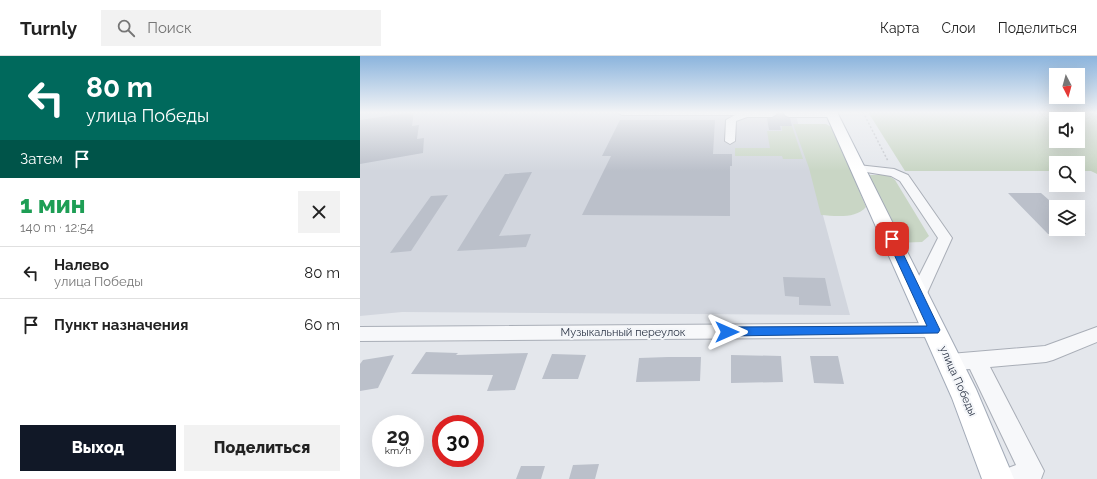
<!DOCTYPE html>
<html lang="ru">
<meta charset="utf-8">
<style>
body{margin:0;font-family:Raleway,sans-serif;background:#f2f2f2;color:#222;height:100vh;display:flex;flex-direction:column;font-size:15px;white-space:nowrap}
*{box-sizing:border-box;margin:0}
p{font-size:13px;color:#767676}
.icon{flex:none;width:22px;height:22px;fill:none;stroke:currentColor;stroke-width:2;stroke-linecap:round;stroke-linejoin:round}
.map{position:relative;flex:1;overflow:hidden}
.panel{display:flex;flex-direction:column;background:#fff;width:360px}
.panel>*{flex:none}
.guide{background:#00695c;color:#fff;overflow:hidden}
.needle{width:26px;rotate:174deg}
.controls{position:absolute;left:689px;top:12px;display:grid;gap:8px}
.controls a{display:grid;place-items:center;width:36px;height:36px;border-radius:0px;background:#fff;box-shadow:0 4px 16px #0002;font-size:20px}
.speed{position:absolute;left:12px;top:359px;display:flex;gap:8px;font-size:20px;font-weight:700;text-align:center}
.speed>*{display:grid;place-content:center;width:52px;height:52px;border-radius:50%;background:#fff;box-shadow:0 4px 16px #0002;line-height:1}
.speed small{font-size:10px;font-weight:400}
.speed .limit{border:6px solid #d22;background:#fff;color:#111}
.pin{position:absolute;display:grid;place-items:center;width:34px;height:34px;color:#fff;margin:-17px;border-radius:8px;box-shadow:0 2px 6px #0006}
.me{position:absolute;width:44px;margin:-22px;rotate:90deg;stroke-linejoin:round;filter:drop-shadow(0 0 3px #0008)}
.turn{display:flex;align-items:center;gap:14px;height:84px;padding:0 20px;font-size:18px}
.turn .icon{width:52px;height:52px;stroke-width:2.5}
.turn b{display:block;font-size:28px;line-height:34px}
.then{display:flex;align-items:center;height:38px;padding:0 20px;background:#0003;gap:8px;font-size:15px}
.round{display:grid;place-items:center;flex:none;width:42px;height:42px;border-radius:0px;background:#f2f2f2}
.headline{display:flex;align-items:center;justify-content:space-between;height:68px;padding:0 20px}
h1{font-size:24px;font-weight:800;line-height:30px;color:#1e9e55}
.primary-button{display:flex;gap:8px;margin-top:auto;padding:8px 20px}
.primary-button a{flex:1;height:46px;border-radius:0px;background:#111827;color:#fff;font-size:16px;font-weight:800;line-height:46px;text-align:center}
.primary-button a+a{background:#f2f2f2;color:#222}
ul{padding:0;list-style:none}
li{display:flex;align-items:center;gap:12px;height:52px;padding:0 20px;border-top:1px solid #e0e0e0}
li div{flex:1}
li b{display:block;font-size:15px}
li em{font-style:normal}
header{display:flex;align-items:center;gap:24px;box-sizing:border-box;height:56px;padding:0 20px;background:#fff;border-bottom:1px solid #e0e0e0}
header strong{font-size:19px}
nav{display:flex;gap:22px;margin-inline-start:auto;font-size:14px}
.search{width:280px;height:36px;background:#f2f2f2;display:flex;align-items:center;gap:10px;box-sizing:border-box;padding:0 14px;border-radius:0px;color:#767676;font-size:15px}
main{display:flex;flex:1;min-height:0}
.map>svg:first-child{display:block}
.built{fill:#d2d6de}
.green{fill:#c9d6c5;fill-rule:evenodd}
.building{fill:#bbc0ca}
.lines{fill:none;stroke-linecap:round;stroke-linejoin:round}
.minor-tunnel{stroke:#bfc3cb;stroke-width:10;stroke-dasharray:10 5;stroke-linecap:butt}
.minor-casing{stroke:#a9aeb7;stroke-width:2}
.major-casing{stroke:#a3abb8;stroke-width:2}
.path{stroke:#c2c5cb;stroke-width:1.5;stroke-dasharray:2 2;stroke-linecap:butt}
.minor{fill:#f7f8fa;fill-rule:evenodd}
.major{fill:#fff;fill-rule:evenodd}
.route{fill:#1a73e8;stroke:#114b97}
.labels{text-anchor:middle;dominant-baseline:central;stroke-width:4;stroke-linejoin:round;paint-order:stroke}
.street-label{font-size:11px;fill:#2b3445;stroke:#f4f6f9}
</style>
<header>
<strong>Turnly</strong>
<div class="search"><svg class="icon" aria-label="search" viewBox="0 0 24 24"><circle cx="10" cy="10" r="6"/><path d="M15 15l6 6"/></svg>Поиск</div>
<nav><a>Карта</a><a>Слои</a><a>Поделиться</a></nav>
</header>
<main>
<section class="panel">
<div class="guide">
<div class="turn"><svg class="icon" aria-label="left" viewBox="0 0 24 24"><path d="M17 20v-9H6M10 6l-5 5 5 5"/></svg><div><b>80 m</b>улица Победы</div></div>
<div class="then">Затем<svg class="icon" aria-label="arrive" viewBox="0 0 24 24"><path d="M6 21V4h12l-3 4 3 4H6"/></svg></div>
</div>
<div class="headline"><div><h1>1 мин</h1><p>140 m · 12:54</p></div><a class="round"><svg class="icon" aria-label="close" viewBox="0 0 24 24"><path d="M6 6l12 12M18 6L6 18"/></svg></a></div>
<ul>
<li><svg class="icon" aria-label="left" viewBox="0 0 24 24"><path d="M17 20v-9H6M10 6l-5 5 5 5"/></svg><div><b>Налево</b><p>улица Победы</p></div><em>80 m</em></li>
<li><svg class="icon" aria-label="arrive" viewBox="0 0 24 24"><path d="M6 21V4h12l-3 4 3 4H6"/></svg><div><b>Пункт назначения</b></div><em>60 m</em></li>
</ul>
<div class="primary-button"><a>Выход</a><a>Поделиться</a></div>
</section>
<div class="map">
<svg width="737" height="423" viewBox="0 0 737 423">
<rect width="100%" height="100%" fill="#e4e7ec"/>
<path class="built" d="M7 56H435L490 259 42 256 0 260V57Z"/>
<path class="green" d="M508 56H731L737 59V118L731 115H718V107H696V115H545ZM696 63H718V85H696Z
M433 68H466L473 72 506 151C496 163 475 160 461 159L449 112Z
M422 70H432L443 103H423L422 100H375V92H410L407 75H422Z
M511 119H528L535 124 569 180 562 186 534 187 497 121Z"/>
<path class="building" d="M54 56 52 70 59 69 57 83 64 82 63 97 0 108V64Z
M416 56H424L423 59 430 62 432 70H420L421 74H409L407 62H413L418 59V58Z
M260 64H355L353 98H372V110H370V160L222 159 251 100H242Z
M172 116 139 180 171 178 166 191 97 195 145 118Z
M648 137H681L697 151 696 173H718V171L726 178H688Z
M88 139 51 195 30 197 71 140Z
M423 221 465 222 471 250 439 249V241L425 240Z
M66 296 98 297 96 299 168 297 155 334 127 335 133 319 51 318Z
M192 298 226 299 218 323H182Z
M34 299 18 332 0 335V308L3 304Z
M371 299 421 300 423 326 371 327Z
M450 300H478L484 328 454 327Z
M308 301H341L340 325 276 326 279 302Z
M239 408 235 423H209L213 409Z
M161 410H185L181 423H156Z"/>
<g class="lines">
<path class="minor-tunnel" d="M412 58H429"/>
<g class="minor-casing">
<path id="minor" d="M257 56H414L417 58 412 61H387L376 65 375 85 370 88 365 85 366 64 375 59H262Z
M426 56H475L478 58 473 61H429L426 60 424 58Z
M498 109 534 113 548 119 592 182 564 244 558 246 552 244 549 240 578 182 540 125 531 120 494 114 492 112 494 110Z
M575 267 582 269 584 274 582 279 575 281 0 285V271Z
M737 271V286L693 304 686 306 630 311 684 415 681 423H639L643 414 656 409 610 313 590 314 583 312 580 306 583 300 590 298 685 290Z"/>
</g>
<g class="major-casing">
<path id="major" d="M465 56H477L616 333 654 423H622L592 342Z"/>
</g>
<path class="path" d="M503 56 528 105"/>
<use href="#minor" class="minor"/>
<use href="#major" class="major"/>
</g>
<linearGradient id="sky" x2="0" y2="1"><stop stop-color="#8bb4dd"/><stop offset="0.49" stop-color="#f3f4f6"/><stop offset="1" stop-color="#f3f4f6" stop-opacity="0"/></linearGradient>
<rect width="737" height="115" fill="url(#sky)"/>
<path class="route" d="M532 181 536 183 580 274 578 277 367 280 363 279 362 276 363 273 367 271 567 270 527 183Z"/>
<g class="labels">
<g class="street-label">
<text x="263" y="276">Музыкальный переулок</text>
<text transform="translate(598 325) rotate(66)">улица Победы</text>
</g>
</g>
</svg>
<div class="controls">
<a><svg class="needle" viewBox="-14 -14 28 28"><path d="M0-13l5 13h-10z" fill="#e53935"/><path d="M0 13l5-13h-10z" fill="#767676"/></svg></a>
<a><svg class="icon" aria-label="sound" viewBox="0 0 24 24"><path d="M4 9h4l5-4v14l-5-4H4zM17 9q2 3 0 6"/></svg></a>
<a><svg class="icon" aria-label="search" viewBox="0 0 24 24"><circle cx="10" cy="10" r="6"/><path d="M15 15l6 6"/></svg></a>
<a><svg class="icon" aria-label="layers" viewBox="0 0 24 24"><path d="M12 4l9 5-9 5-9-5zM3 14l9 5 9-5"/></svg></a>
</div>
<div class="speed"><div>29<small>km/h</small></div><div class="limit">30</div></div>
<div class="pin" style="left:532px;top:183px;background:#d93025"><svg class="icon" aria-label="arrive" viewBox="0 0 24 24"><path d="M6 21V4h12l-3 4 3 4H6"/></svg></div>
<svg class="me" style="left:367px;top:276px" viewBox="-20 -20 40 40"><path d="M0-17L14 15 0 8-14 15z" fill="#1a73e8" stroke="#fff" stroke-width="4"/></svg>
</div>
</main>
